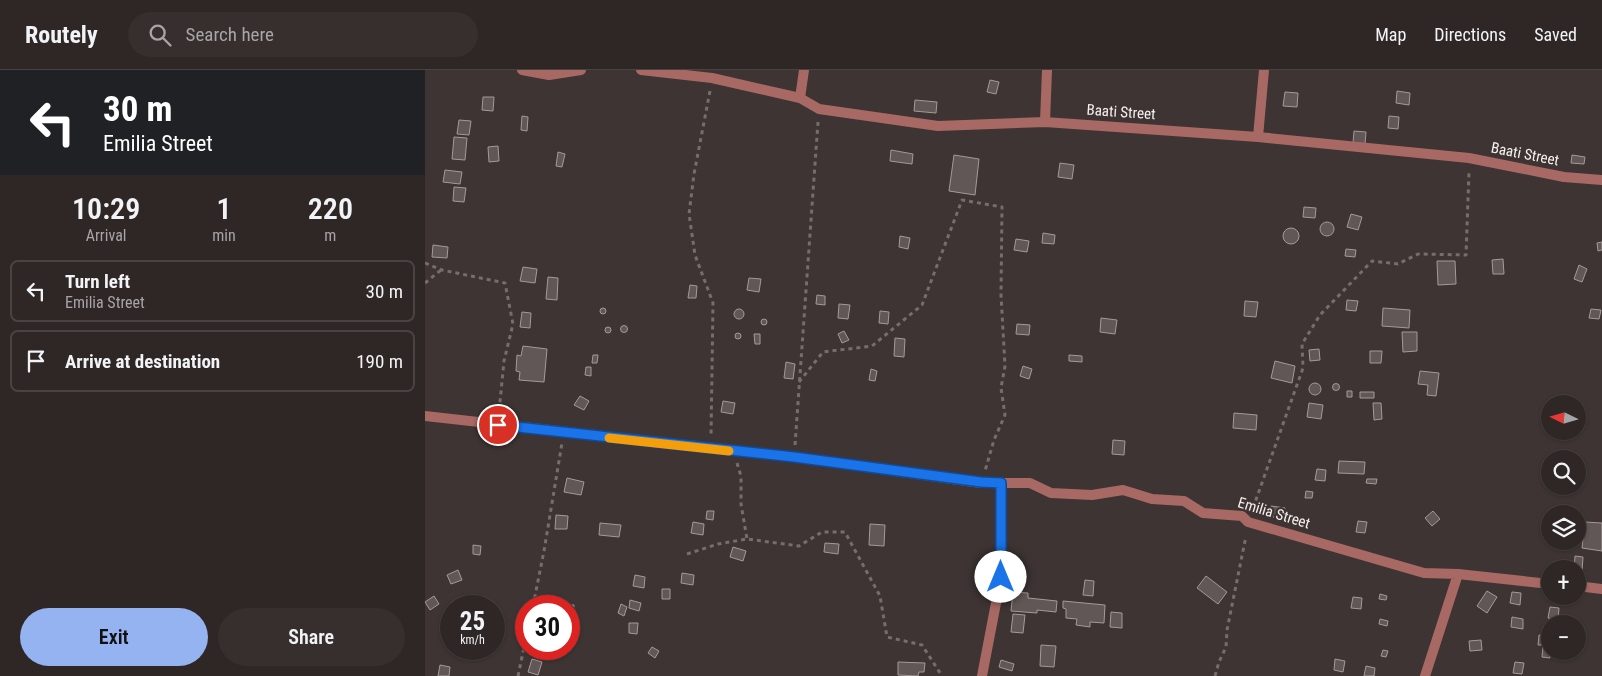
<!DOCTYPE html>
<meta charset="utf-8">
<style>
body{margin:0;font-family:"Roboto Condensed",sans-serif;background:#362f2e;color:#f1f3f6;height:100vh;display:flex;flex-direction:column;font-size:19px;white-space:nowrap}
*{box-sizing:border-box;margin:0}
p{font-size:16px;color:#a7a5a7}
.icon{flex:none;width:28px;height:28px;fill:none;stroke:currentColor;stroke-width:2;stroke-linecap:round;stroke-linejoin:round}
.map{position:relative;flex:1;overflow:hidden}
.panel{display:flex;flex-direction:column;background:#2e2726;width:425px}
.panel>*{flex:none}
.banner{background:#202124;color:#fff;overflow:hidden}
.needle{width:32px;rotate:275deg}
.tools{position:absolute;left:1116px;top:325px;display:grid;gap:10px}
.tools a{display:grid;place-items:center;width:45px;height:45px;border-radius:50%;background:#2e2726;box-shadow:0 1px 4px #0004,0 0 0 1px #494443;font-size:25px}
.speed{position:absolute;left:15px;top:525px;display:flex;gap:10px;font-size:25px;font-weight:700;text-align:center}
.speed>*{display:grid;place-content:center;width:65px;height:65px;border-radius:50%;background:#2e2726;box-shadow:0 1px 4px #0004,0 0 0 1px #494443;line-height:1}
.speed small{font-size:12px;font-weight:400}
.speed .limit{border:8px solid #d22;background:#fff;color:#111}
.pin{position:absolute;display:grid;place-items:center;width:42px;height:42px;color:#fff;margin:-21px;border:2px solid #fff;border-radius:50%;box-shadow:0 1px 5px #0007}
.me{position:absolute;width:55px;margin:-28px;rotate:0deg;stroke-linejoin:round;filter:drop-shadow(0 0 4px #0008)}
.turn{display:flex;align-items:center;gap:18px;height:105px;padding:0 20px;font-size:22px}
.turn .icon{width:65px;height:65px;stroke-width:2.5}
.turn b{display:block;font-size:35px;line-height:42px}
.eta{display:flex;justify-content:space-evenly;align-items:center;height:85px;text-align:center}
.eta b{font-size:30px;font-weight:600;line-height:35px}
.button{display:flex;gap:10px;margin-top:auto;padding:10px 20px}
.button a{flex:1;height:58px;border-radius:30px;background:#95b2f1;color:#111;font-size:20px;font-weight:600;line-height:58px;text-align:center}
.button a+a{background:#362f2e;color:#f1f3f6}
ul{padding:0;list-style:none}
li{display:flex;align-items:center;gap:15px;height:62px;margin:0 10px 8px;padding:0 10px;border:2px solid #494443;border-radius:8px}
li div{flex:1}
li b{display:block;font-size:19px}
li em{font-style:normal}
header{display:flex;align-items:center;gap:30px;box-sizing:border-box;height:70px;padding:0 25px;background:#2e2726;border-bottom:1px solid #494443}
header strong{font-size:24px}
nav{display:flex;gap:28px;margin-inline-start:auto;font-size:18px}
.search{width:350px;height:45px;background:#362f2e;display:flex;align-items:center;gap:12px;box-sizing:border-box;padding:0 18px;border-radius:28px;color:#a7a5a7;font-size:19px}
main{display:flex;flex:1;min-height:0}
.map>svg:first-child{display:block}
.building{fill:#615756;stroke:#a69a99}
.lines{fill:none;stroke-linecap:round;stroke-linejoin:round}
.path{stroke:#766e6d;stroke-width:3;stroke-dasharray:4 4;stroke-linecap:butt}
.street{stroke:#a86965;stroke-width:10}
.route-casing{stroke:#114b97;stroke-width:12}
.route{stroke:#1a73e8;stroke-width:9}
.slow{stroke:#f59e0b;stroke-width:9}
.labels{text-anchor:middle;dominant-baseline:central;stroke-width:4.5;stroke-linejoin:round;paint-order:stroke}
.street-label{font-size:15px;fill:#f6f0ef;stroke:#3d3433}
</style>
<header>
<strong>Routely</strong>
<div class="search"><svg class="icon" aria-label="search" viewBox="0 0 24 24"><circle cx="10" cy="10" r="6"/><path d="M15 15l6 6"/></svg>Search here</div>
<nav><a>Map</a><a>Directions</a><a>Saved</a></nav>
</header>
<main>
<section class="panel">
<div class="banner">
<div class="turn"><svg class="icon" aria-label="left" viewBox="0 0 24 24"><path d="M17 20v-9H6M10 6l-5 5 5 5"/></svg><div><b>30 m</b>Emilia Street</div></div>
</div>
<div class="eta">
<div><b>10:29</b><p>Arrival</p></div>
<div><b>1</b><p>min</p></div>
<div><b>220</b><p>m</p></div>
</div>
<ul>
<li><svg class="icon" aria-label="left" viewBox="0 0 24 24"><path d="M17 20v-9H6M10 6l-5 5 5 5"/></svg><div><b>Turn left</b><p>Emilia Street</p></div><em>30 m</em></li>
<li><svg class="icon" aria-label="arrive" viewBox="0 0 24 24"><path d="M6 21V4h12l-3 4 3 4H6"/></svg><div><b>Arrive at destination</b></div><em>190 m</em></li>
</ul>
<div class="button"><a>Exit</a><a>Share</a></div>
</section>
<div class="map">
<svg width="1177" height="606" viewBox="0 0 1177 606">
<rect width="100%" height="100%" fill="#3d3433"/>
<path class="building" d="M565 10 574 12 571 24 562 22Z
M972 21 985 23 984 35 971 33Z
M860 22 873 23 872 37 858 36Z
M58 27H69L68 41 57 40Z
M490 30 512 32 511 43 489 41Z
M97 46 103 47 102 61 96 60Z
M964 46 974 47 973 59 963 58Z
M34 50 46 51 44 65 32 64Z
M929 61 941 62 940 74 928 73Z
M29 67 42 68 40 90 27 89Z
M73 76 74 91 64 92 63 77Z
M466 80 488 84 487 94 465 91Z
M133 82 140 84 137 97 131 96Z
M529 85 554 89 550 125 524 121Z
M1147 85 1160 87 1159 94 1146 93Z
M635 93 649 95 647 109 633 107Z
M20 100 37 102 35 114 18 112Z
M29 117 41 118 39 132 28 131Z
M879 137 891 138 890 148 878 147Z
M926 144 937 147 933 160 922 157Z
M895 159a7 7 0 1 1 14 0a7 7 0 1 1-14 0Z
M858 166a8 8 0 1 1 16 0a8 8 0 1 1-16 0Z
M618 163 630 165 629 174 617 173Z
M475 166 485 168 483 179 474 177Z
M591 169 604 171 602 182 589 180Z
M1177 172V180L1173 181 1172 173Z
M8 175 23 177 22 188 7 187Z
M921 179 931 180 930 187 920 186Z
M1078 189 1079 204H1068L1067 190Z
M1012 191H1030L1031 214 1013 215Z
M1154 195 1162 199 1157 212 1149 209Z
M98 197 112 199 110 213 95 211Z
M123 207 133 208 132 230 121 229Z
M324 208 336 209 334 222 322 220Z
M265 215 272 216 271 228H263Z
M392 225 400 226V235L391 234Z
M922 230 933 231 931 241 921 240Z
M820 231 833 232 831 247 819 246Z
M414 234 425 235 423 249 413 248Z
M958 238 985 240 984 258 957 256Z
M175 241a3 3 0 1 1 6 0a3 3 0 1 1-6 0Z
M309 244a5 5 0 1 1 10 0a5 5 0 1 1-10 0Z
M1166 239 1176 240 1174 249 1164 248Z
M455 241 464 242 463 254 454 253Z
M97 242 106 243 105 258 95 257Z
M676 248 692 250 690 264 675 262Z
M336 252a3 3 0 1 1 6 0a3 3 0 1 1-6 0Z
M592 254 605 255 604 265 591 264Z
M195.5 259a3.5 3.5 0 1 1 7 0a3.5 3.5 0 1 1-7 0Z
M180 260a3 3 0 1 1 6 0a3 3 0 1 1-6 0Z
M419 261 424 270 417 273 413 264Z
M977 262H992V281L978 282Z
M310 266a3 3 0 1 1 6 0a3 3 0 1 1-6 0Z
M329 264H335V274H330Z
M470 268 480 269 479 287 469 286Z
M98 276 122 279 119 312 94 310 95 302 91 301 92 285 96 286Z
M894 279 895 290 885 291 884 280Z
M945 281H957L956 293H945Z
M168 285H173L172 293H167Z
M644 285 657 286V292L644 291Z
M850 291 870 296 867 313 846 308Z
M361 292 370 294 368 309 359 308Z
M598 296 607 299 604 309 595 306Z
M161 297H166V306L160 305Z
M446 299 452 301 450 311 444 310Z
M995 301 1014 303 1011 326 1002 325 1003 315 993 314Z
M884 319a6 6 0 1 1 12 0a6 6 0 1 1-12 0Z
M907.5 317a3.5 3.5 0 1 1 7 0a3.5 3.5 0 1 1-7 0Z
M922 321H927V327H922Z
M935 322H949V328H935Z
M155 326 164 331 159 340 149 335Z
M298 331 310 333 308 344 296 342Z
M884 333 898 335 896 349 882 347Z
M948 333H956L957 349 949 350Z
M809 343 832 345 831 360 808 358Z
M688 370 700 371 699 385 687 384Z
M914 391 940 392 939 404 913 403Z
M892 399 901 400 900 411 890 410Z
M142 408 159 412 156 425 139 422Z
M942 409H952L951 414 941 413Z
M881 421 888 422 887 428H880Z
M846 436 860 438 859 442 854 441 853 448 844 446Z
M282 441H289L288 450 281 449Z
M1008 441 1015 449 1007 456 1000 448Z
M131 445 143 446 142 459H130Z
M933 451 942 452 940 463 931 462Z
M268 452 279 454 278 465 266 463Z
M1160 452 1177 453V481L1157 478Z
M175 453 196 455 194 467 174 465Z
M445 454 460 455 459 476 444 475Z
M400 473 414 474 413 484 399 482Z
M48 475 56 476 55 485 48 484Z
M308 477 321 481 318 491 305 487Z
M1150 486 1158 487 1157 502 1152 501V499H1149Z
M33 500 37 510 26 514 22 505Z
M257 503 269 505 268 515 256 513Z
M210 505 220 507 219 518 208 516Z
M781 506 802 522 793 534 772 518Z
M660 510 669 511 668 526 658 525Z
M237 519H245V529H237Z
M1062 521 1072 527 1062 543 1052 536Z
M588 522 603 523V528L632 531 631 542 612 540V543L586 541Z
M1087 522 1096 523 1095 535 1085 533Z
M955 524 962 526 961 530 954 529Z
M9 526 14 534 5 540 0 532Z
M928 527 937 528 936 539 926 538Z
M37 529 47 530 46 536H36Z
M205 530 216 533 214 541 204 538Z
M638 531 680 535 679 553 665 552V557L651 555 652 549 641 548V539L638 538Z
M196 534 202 537 199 546 193 543Z
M140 535H149L148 546H144V536H140Z
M1125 537 1134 538 1133 550 1123 548Z
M686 542 697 543V558L685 557Z
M588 544 600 545 598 563 586 562Z
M1087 547 1098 549V559L1086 557Z
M955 549 963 551 962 556 954 554Z
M204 553H213L212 564 204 563Z
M1114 565 1125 566V588L1117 587 1118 575H1113Z
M1056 570 1057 580 1045 581 1044 571Z
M616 575 631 576 629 597 615 596Z
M227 577 234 581 230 588 223 583Z
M958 580 963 581 961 587 956 586Z
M107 589 117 592 113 605 103 602Z
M910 589 920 591 918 602 909 600Z
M576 590 589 594 587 601 574 597Z
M473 592 500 593 499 602H494L493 606 473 605Z
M1090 592 1099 593 1097 604 1088 603Z
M15 595 25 597 24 606H13Z
M941 596 950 598 949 606H939Z"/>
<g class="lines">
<path class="path" d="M285 21 269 104 264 144 270 185 288 233 286 366
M0 193 17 200 80 213 88 254 79 291 74 342
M0 213 16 200
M374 312 398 282 447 276 497 235 537 130 577 137 576 225 580 296 576 318 580 345 569 370 560 401
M370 375 393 52
M312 393 316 406V434L322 469
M828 438 878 298 877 274 895 245 947 191 973 194 993 184 1041 185 1044 102
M262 484 293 474 322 469 374 476 397 462H420L455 526 462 567 497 575 517 606
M108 536 119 481 137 373
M93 606 101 568
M790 606 794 592 801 577 802 560 821 466"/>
<path class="street" d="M97 0 124 5 156 0
M216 0 287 8 375 28 394 39 513 56 620 52 833 67 1044 88 1139 107 1177 110
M375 28 379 0
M620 52 622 0
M833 67 839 0
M0 346 369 387 556 413H605L626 423 667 425 698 420 727 429 759 431 778 443 817 446 823 452 999 503 1033 504 1125 514
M1152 516 1177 519
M557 606 576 507V413
M1000 606 1033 504"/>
</g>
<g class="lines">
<g class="route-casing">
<path id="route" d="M73 355 369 387 556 412 576 413V507"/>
</g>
<use href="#route" class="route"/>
<path class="slow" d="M184 368 304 381"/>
</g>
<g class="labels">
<g class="street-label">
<text transform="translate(696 42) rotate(4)">Baati Street</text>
<text transform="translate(1100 84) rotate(11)">Baati Street</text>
<text transform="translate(849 443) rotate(17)">Emilia Street</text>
</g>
</g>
</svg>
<div class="tools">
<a><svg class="needle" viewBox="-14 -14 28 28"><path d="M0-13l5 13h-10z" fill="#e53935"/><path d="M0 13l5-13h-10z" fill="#a7a5a7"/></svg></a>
<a><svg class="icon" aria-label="search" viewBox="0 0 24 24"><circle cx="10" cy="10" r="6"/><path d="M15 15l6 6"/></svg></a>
<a><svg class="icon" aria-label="layers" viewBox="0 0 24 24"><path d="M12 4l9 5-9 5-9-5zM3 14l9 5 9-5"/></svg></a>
<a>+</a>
<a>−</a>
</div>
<div class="speed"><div>25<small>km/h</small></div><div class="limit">30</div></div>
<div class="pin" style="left:73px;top:355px;background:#d93025"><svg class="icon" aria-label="arrive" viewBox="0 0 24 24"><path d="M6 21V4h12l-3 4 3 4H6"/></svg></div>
<svg class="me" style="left:576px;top:507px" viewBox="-20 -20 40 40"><circle r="19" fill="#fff"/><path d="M0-13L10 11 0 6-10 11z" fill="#1a73e8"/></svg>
</div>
</main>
